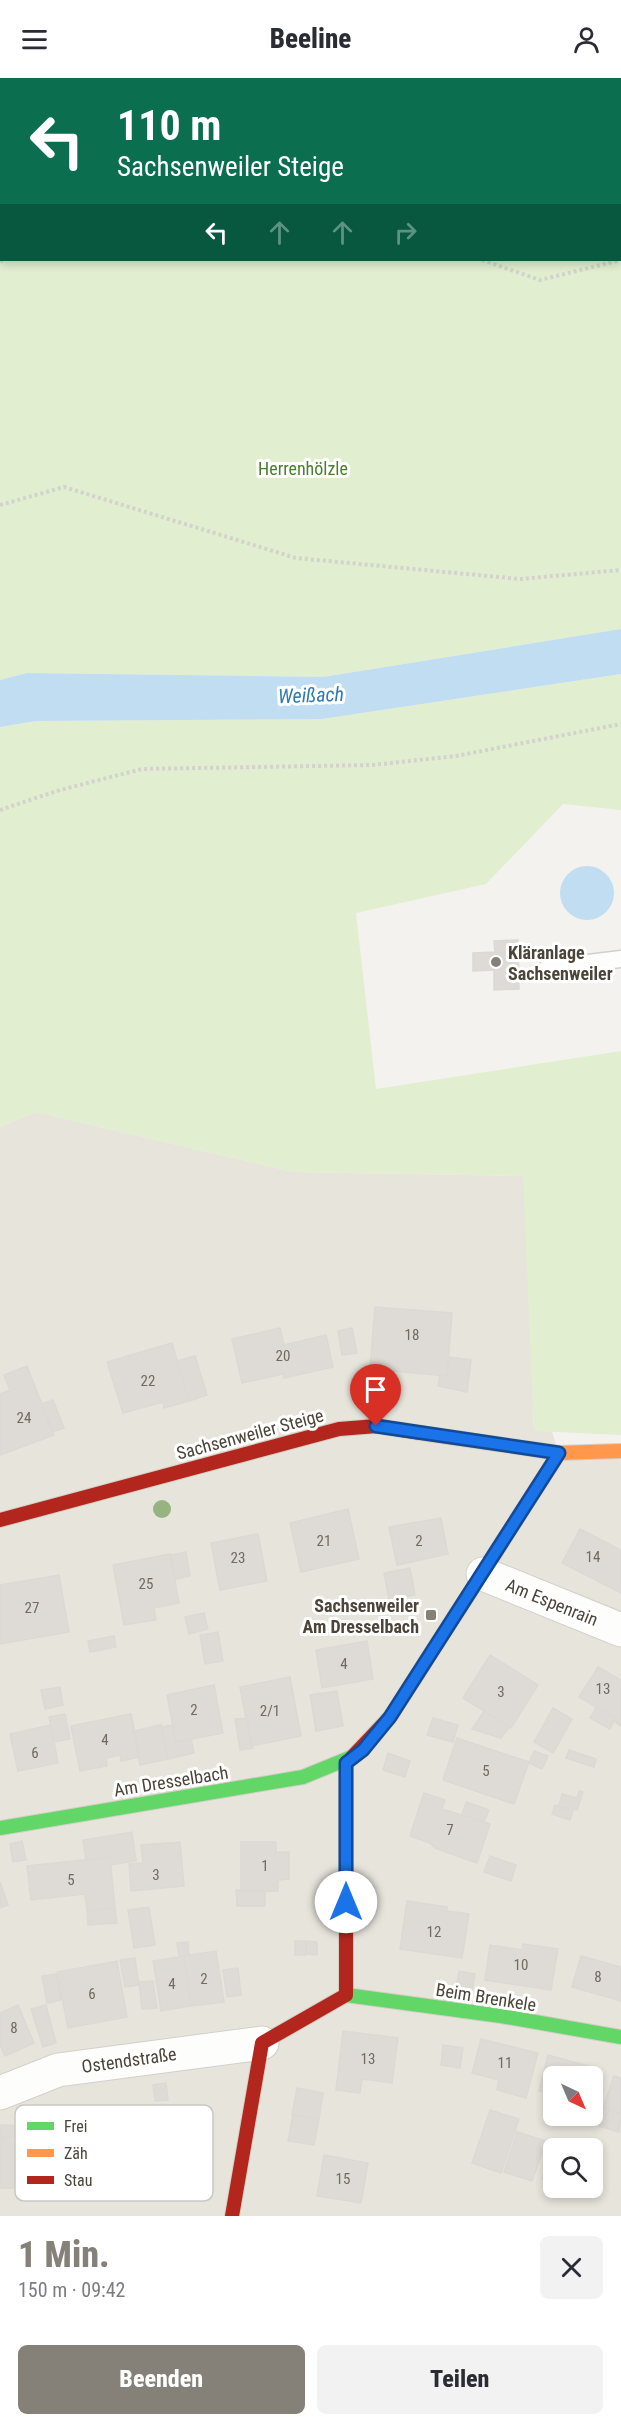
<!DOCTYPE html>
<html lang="de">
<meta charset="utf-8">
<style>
body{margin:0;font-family:"Roboto Condensed",sans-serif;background:#f2f2f3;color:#2b2b33;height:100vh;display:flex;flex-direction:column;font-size:22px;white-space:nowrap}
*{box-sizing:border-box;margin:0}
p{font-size:20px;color:#7c7c81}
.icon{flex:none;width:33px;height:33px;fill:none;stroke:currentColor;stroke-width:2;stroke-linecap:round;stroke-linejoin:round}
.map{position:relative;height:2138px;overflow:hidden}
.drawer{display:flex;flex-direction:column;background:#fff;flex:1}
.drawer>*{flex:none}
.top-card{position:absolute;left:0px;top:0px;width:621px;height:183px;box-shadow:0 3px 9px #0003;background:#0b6e4f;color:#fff;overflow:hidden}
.needle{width:39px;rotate:136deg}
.tools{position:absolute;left:543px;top:1988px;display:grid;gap:12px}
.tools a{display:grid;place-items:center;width:60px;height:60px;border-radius:9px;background:#fff;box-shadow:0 3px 9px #0003;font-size:30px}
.pin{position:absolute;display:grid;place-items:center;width:51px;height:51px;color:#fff;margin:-62px -26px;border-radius:50% 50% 50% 0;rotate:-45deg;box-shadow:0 0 6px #0007}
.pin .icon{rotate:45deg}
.me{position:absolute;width:66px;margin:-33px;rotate:0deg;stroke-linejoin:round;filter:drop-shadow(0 0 4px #0008)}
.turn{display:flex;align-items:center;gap:21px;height:126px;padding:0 18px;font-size:27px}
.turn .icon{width:78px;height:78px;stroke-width:2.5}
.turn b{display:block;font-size:42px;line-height:51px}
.lanes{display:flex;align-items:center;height:57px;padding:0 18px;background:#0003;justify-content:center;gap:30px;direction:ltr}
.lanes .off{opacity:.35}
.round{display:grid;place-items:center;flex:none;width:63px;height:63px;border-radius:9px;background:#f2f2f3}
.summary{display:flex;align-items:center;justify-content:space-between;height:102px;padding:0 18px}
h1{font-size:36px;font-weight:800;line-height:45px;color:#868178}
.primary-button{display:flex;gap:12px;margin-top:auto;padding:12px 18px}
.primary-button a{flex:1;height:69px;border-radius:9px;background:#868178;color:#fff;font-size:24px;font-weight:800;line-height:69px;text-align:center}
.primary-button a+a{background:#f2f2f3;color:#2b2b33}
header{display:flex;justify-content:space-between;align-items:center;height:78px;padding:0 18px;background:#fff;font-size:27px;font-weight:800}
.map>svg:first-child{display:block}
.residential{fill:#e7e4dc;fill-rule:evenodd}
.green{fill:#e1eecf;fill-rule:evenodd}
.water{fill:#c0ddf1}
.building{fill:#dedbd6;stroke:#dcd9d4;stroke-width:1.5}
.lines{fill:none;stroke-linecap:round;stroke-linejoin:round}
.lane-casing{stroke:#d2d0cb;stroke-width:19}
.street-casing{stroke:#d2d0cb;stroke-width:35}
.fast-casing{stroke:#d3cfc5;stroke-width:16}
.slow-casing{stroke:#d3cfc5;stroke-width:16}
.jam-casing{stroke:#d3cfc5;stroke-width:16}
.path{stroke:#d3d2cc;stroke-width:4;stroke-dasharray:3 3;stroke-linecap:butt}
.lane{stroke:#fdfdfc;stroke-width:16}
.street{stroke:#fdfdfc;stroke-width:33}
.fast{stroke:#63d668;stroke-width:14}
.slow{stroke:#ff974d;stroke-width:14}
.jam{stroke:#b3261e;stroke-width:14}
.tree{fill:#96b382}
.route-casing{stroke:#114b97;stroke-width:15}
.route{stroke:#1a73e8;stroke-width:10}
.poi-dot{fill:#868178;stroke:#fff;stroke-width:2}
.labels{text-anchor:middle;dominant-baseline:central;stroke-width:6;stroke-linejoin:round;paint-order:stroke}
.number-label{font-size:15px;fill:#706a61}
.park-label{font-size:18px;fill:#4a7f2a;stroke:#fff}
.poi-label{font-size:18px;font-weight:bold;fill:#4b4439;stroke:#fff;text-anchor:start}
.street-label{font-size:18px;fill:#4b4439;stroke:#fff}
.water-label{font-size:20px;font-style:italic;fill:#2e7ab2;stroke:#fff}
.key{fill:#fff;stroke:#c9c7c4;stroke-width:1.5}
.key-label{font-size:16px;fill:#4b4439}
</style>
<header><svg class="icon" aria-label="menu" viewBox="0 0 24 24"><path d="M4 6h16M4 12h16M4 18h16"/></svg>Beeline<svg class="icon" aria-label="person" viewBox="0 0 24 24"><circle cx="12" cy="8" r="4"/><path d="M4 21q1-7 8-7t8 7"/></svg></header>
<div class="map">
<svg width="621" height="2138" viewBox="0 0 621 2138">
<rect width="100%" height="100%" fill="#f4f2ee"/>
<path class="residential" d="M36 1034 294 1094 524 1098 534 1352 552 1354 559 1375 621 1379V2138H0V1049ZM554 1998H592V2037H554ZM554 2070H592V2109H554Z"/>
<path class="green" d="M0 0H621V551L323 599 27 595 0 602ZM2 2H620V182H2Z
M621 596V732L563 726 486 806 356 835 376 1011 621 973V1357L534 1353 523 1098 294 1094 36 1034 0 1049V649L36 643 322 641Z"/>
<path class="water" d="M621 551V596L322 641 36 643 0 649V602L27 595 323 599Z
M560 815a27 27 0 1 1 54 0a27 27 0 1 1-54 0Z"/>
<path class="building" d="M518 862 519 911 494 912V892L473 893V875L495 874 494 863Z
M375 1229 452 1235 447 1298 370 1291Z
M280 1250 284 1267 326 1257 333 1289 284 1300 283 1296 242 1305 232 1261Z
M352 1250 357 1275 342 1277 338 1253Z
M172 1265 189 1323 164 1330 163 1324 123 1335 107 1284Z
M195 1278 207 1317 189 1323 177 1283Z
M449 1279 471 1282 467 1314 438 1308 440 1297 447 1298Z
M27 1288 54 1357 0 1377V1316L10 1312 4 1297Z
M53 1322 64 1350 52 1354 42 1326Z
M348 1431 359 1481 301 1494 290 1445Z
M441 1440 448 1476 397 1487 389 1449Z
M580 1451 621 1472V1515L562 1485Z
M258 1456 267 1503 220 1512 211 1465Z
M186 1474 190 1498 175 1501 171 1477Z
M170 1476 179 1525 154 1530 156 1542 124 1547 113 1487Z
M410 1490 415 1517 389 1522 384 1495Z
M59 1497 69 1554 0 1566V1507Z
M204 1535 208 1551 189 1556 185 1539Z
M218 1554 223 1583 205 1586 200 1557Z
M114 1558 116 1569 90 1574 88 1563Z
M367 1563 373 1601 322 1610 316 1572Z
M490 1577 538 1607 511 1650 463 1620Z
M598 1589 621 1602V1648L616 1645V1640L579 1619Z
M290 1599 301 1658 251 1668 240 1609Z
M214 1607 223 1655 176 1664 167 1617Z
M60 1609 63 1627 45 1631 41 1612Z
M337 1613 343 1648 316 1653 310 1617Z
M596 1629 616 1640 610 1651 590 1640Z
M553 1630 572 1641 553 1675 534 1664Z
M484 1633 509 1649 501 1660 472 1651Z
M65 1636 70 1661 54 1664 49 1639Z
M131 1636 140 1679 121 1683 120 1677 106 1680 107 1688 80 1693 71 1648Z
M248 1640 253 1670 240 1672 235 1641Z
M433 1640 458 1647 453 1664 427 1657Z
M51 1647 58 1685 18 1693 10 1656Z
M161 1647 168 1681 140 1687 133 1653Z
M172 1647 176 1664 191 1661 194 1675 168 1681 161 1649Z
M457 1660 529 1684 514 1726 443 1702Z
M569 1672 596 1681 594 1689 566 1680Z
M534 1673 548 1678 542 1691 529 1685Z
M388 1675 410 1683 405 1699 383 1692Z
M579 1713 583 1714 577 1732 559 1727 562 1716 577 1720Z
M424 1715 445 1722 442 1731 490 1746 477 1785 435 1770 430 1765 410 1758Z
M466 1724 489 1732 484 1744 462 1737Z
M555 1727 573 1733 570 1742 552 1736Z
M132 1754 136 1783 111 1787 110 1779 86 1783 83 1762Z
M22 1763 26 1782 13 1784 10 1766Z
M180 1764 184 1808 131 1813 129 1786 143 1785 141 1767Z
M241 1764H276V1774H289V1801L278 1802V1813L241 1814Z
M490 1778 516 1787 511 1803 484 1794Z
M110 1779 115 1830 87 1833 85 1816 31 1822 27 1788Z
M0 1804 8 1827 0 1830Z
M236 1812H265V1828H237Z
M407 1823 447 1829V1833L469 1836 462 1880 400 1871Z
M149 1829 155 1867 134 1870 128 1832Z
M115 1830 117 1845 88 1847 87 1833Z
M295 1863H306V1877H295Z
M306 1863 317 1864V1877L306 1876Z
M188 1864 189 1877 179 1879 177 1865Z
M523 1866 558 1871 551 1912 485 1902 490 1867 522 1872Z
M216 1873 224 1924 191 1928 184 1878Z
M184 1878 191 1928 161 1933 153 1883Z
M581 1878 621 1889V1923L572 1909Z
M135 1880 139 1907 125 1909 120 1882Z
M117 1883 127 1939 68 1950 57 1894Z
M238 1890 241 1917 227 1919 223 1892Z
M459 1893 475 1896 469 1929 453 1926Z
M56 1896 61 1922 47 1925 42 1898Z
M153 1903 157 1930 142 1931 139 1904Z
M18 1927 34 1965 5 1978 0 1967V1935Z
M46 1927 56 1965 43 1969 31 1931Z
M343 1953 398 1960 392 2005 362 2001 360 2015 336 2012Z
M481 1961 538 1975 526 2020 497 2012 499 2002 472 1995Z
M443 1967 463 1970 460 1990 441 1987Z
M548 1977 592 1989 590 1998H554V2017L539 2013Z
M614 1998 621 2000V2036L603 2030Z
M166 2005 168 2022 155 2023 153 2007Z
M297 2010 323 2015 319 2041 292 2037Z
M603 2030 621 2036 619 2054 599 2048Z
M490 2032 519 2041 501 2095 472 2085Z
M293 2037 319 2041 314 2067 288 2063Z
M0 2047 86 2049 85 2060 2 2059 0 2109Z
M517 2054 546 2063 532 2103 504 2094Z
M2 2059 85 2060 84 2112 0 2110Z
M552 2068 557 2070H554V2104L542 2101Z
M324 2077 368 2085 361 2125 317 2118Z"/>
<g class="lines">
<g class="lane-casing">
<path id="lane" d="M547 890 621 881"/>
</g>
<g class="street-casing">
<path id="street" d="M483 1496 621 1552
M0 2015 58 1992 262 1965"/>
</g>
<g class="fast-casing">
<path id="fast" d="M0 1750 303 1699 352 1679
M346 1917 501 1938 621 1959"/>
</g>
<g class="slow-casing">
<path id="slow" d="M421 1355 559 1375 621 1373"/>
</g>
<g class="jam-casing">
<path id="jam" d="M0 1442 339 1351 377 1348 421 1355
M352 1679 390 1639 559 1375
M232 2138 262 1965 346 1917V1685"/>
</g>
<path class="path" d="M482 182 540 202 621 182
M0 184 3 182
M0 427 64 409 296 480 520 501 621 492
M0 732 60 712 142 691 372 687 456 678 621 646"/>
<use href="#lane" class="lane"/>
<use href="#street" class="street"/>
<use href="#fast" class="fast"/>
<use href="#slow" class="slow"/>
<use href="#jam" class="jam"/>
</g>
<circle class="tree" cx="162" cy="1431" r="9"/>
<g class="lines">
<g class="route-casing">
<path id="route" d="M346 1824V1685L363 1672 390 1639 559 1375 376 1348"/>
</g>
<use href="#route" class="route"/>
</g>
<g class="poi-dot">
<circle cx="496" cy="884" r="6"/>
<rect x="425" y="1531" width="12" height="12" rx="3"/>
</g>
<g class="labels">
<g class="number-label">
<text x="412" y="1257">18</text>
<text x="283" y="1278">20</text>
<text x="148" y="1303">22</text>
<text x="24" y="1340">24</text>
<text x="324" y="1463">21</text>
<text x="419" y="1463">2</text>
<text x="593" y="1479">14</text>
<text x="238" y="1480">23</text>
<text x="146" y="1506">25</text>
<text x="32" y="1530">27</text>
<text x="344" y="1586">4</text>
<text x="603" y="1611">13</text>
<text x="501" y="1614">3</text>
<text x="194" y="1632">2</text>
<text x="270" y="1633">2/1</text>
<text x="105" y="1662">4</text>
<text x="35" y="1675">6</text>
<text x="486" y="1693">5</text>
<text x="450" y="1752">7</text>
<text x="265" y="1788">1</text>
<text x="156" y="1797">3</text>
<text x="71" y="1802">5</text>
<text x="434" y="1854">12</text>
<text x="521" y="1887">10</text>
<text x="598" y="1899">8</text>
<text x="204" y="1901">2</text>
<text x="172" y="1906">4</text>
<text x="92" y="1916">6</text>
<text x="14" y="1950">8</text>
<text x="368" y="1981">13</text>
<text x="505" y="1985">11</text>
<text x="343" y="2101">15</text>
</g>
<g class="park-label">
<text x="303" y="390">Herrenhölzle</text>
</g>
<g class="poi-label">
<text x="508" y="874">Kläranlage<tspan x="508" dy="21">Sachsenweiler</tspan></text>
<text x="419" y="1527" text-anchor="end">Sachsenweiler<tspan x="419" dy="21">Am Dresselbach</tspan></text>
</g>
<g class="street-label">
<text transform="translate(250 1356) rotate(-15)">Sachsenweiler Steige</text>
<text transform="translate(552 1524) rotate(22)">Am Espenrain</text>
<text transform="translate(171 1703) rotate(-9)">Am Dresselbach</text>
<text transform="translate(486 1919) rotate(9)">Beim Brenkele</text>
<text transform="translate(129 1982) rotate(-8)">Ostendstraße</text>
</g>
<g class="water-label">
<text transform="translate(311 617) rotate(-2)">Weißach</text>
</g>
</g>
<rect x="15" y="2027" width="198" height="96" rx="9" class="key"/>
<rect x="27" y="2044" width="27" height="8" fill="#63d668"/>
<rect x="27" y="2071" width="27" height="8" fill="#ff974d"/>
<rect x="27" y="2098" width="27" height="8" fill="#b3261e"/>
<g class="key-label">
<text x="64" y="2054">Frei</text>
<text x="64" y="2081">Zäh</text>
<text x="64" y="2108">Stau</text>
</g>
</svg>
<div class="tools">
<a><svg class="needle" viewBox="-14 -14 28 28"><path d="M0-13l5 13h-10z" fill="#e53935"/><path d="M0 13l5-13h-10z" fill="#7c7c81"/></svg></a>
<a><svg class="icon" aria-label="search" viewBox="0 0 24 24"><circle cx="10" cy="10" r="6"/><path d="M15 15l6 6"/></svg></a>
</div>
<div class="pin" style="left:376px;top:1348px;background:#d93025"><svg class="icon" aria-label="arrive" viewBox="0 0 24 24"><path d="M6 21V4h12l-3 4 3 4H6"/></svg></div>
<svg class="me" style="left:346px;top:1824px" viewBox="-20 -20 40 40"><circle r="19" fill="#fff"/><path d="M0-13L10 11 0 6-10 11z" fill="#1a73e8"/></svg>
<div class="top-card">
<div class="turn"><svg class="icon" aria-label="left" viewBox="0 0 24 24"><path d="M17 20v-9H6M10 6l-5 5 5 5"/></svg><div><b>110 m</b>Sachsenweiler Steige</div></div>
<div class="lanes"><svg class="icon" aria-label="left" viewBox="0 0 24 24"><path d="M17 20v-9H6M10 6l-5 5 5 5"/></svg><svg class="icon off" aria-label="ahead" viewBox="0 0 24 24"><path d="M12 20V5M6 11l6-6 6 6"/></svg><svg class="icon off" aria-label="ahead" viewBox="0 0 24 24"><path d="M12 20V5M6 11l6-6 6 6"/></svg><svg class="icon off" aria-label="right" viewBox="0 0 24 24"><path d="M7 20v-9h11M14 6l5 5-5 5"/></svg></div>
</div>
</div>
<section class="drawer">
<div class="summary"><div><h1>1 Min.</h1><p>150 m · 09:42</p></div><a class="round"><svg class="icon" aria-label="close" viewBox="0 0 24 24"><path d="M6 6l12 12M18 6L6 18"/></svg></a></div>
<div class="primary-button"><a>Beenden</a><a>Teilen</a></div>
</section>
